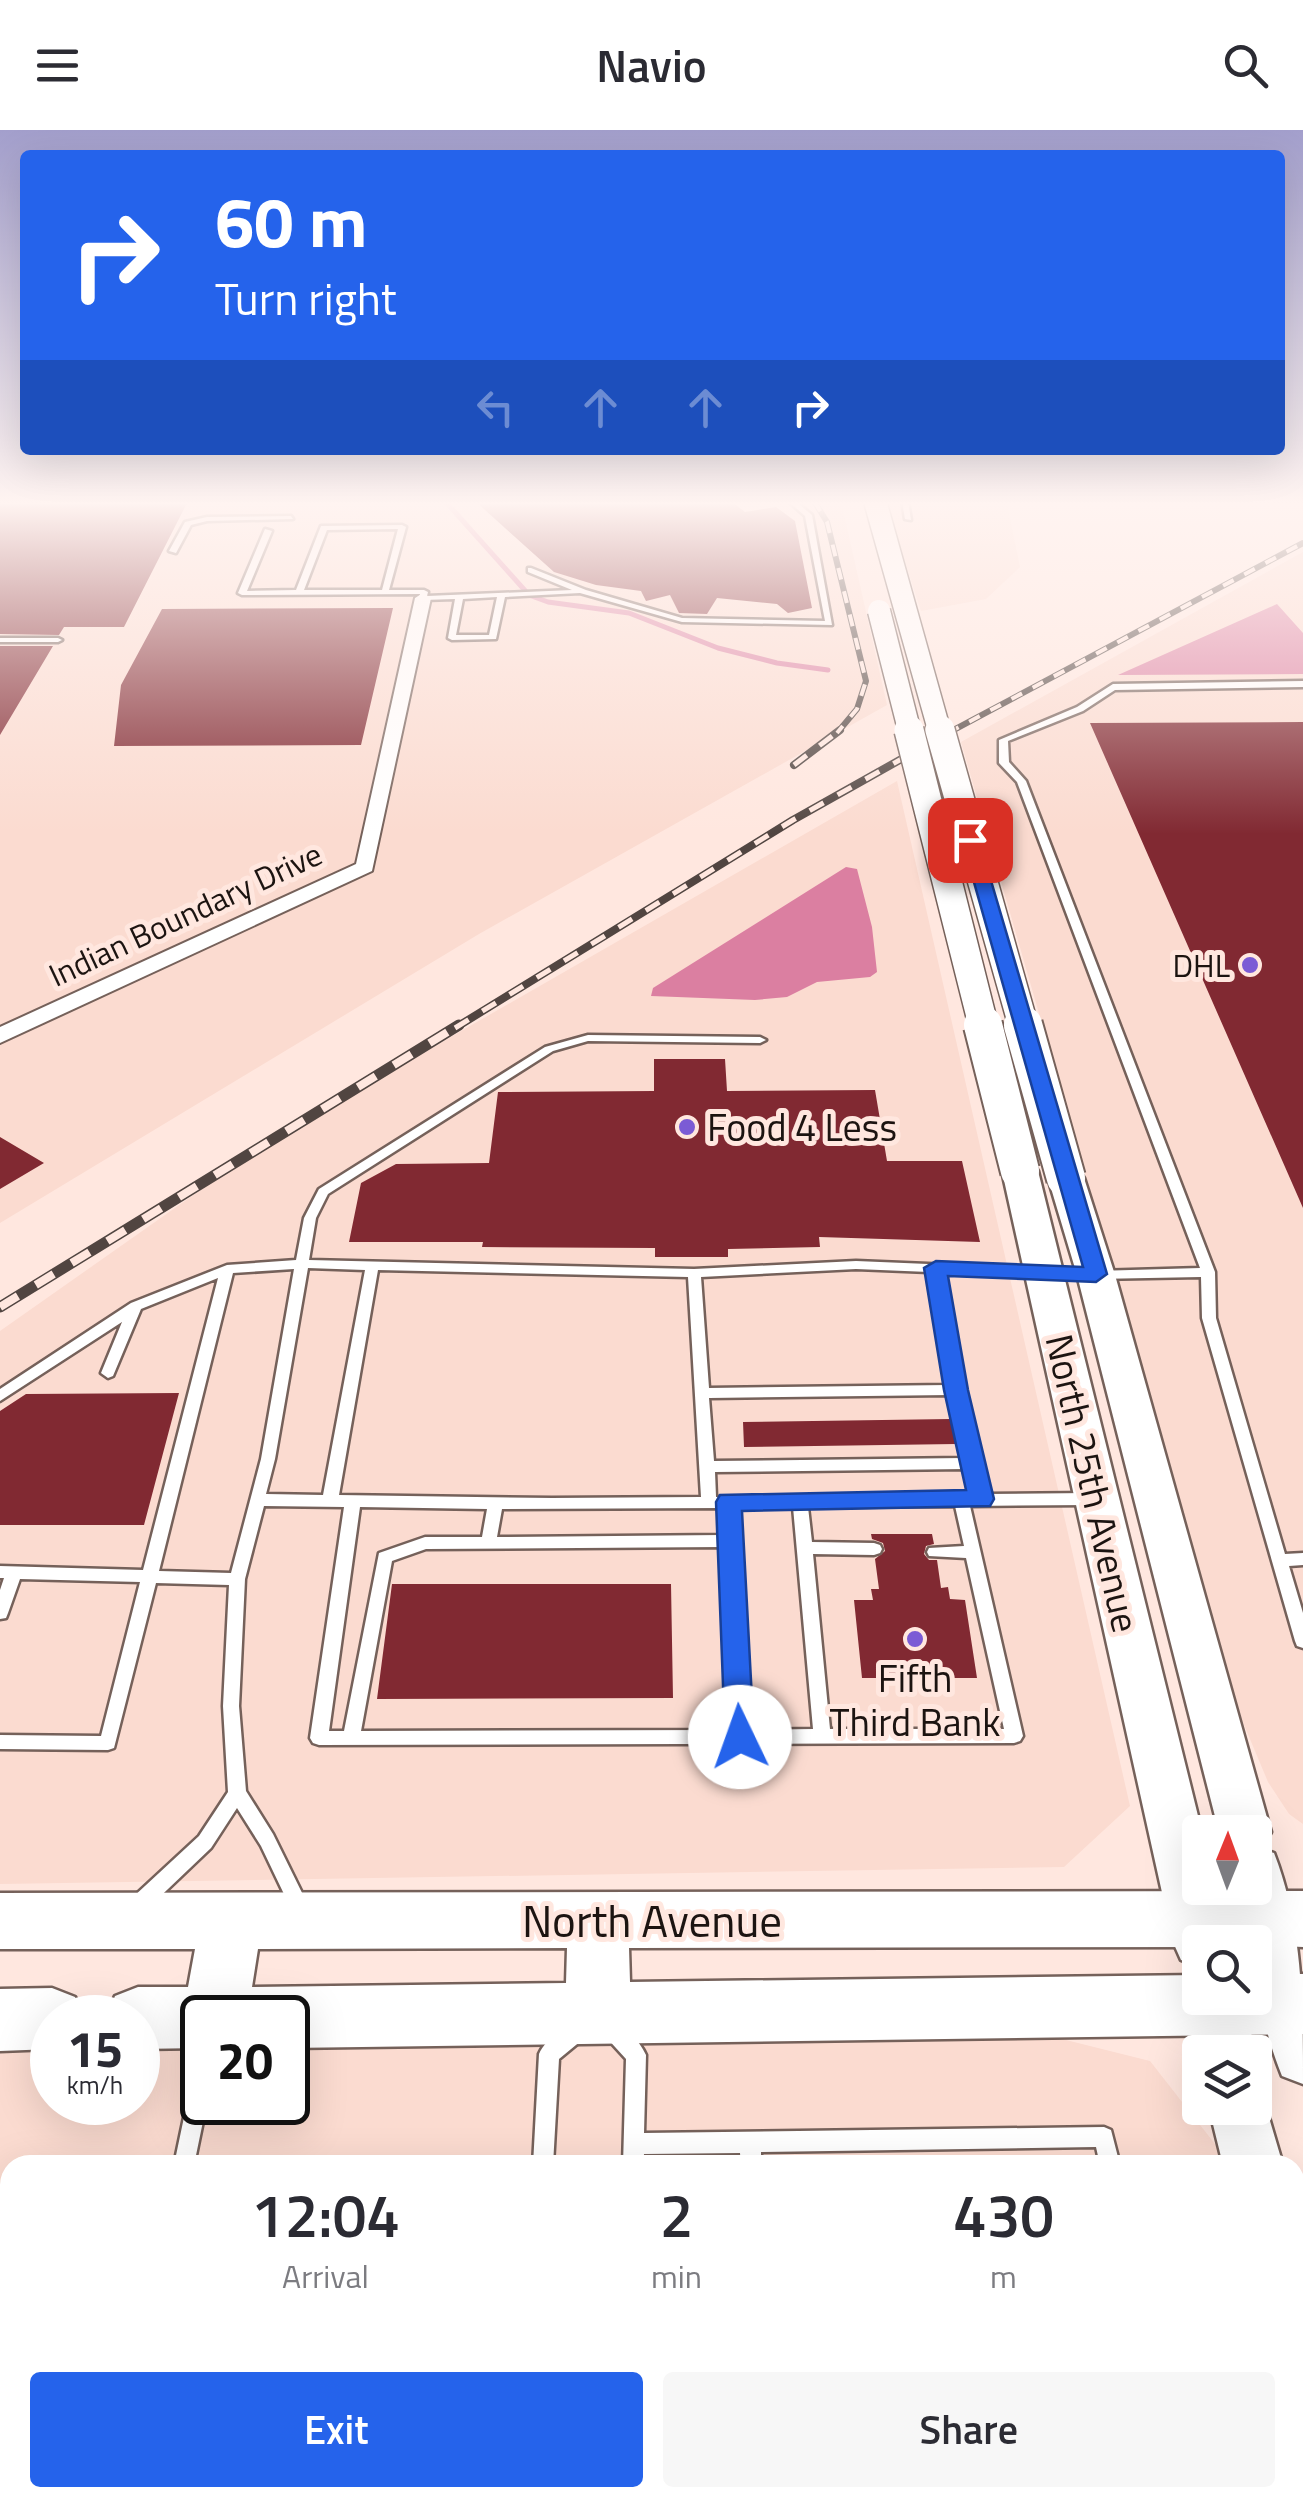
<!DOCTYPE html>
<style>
body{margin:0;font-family:"Titillium Web",sans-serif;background:#f7f7f7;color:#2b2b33;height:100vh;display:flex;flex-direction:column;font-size:38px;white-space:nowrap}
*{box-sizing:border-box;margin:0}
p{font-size:32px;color:#7c7c81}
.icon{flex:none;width:55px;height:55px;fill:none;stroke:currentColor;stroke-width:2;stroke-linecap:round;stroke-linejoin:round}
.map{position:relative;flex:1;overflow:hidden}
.sheet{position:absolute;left:0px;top:2025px;width:1305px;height:352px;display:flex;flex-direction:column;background:#fff;border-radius:30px 30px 0 0;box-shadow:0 10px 40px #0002}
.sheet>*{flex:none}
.hud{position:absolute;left:20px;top:20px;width:1265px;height:305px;border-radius:10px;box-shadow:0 10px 40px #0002;background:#2563eb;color:#fff;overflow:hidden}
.needle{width:65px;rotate:1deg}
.fabs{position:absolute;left:1182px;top:1685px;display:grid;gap:20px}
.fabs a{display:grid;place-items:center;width:90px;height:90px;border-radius:10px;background:#fff;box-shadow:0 10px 40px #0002;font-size:50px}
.speed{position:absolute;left:30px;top:1865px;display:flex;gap:20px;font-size:50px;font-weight:700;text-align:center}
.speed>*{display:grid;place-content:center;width:130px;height:130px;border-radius:50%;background:#fff;box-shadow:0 10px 40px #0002;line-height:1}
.speed small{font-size:25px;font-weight:400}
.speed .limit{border:5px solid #111;border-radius:15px;background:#fff;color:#111}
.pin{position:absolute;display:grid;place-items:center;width:85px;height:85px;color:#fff;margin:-42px;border-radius:20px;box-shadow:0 5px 15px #0006}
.me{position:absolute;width:110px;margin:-55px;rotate:357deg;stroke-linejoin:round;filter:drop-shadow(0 0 8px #0008)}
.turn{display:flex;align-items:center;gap:35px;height:210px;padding:0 30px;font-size:45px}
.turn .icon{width:130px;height:130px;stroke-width:2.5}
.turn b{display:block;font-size:70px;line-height:85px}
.lanes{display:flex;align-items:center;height:95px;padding:0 30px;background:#0003;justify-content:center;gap:50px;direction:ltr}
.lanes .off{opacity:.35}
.eta{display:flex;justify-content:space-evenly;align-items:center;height:170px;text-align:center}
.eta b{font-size:60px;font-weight:600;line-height:70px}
.button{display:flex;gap:20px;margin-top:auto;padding:20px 30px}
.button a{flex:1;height:115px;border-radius:10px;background:#2563eb;color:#fff;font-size:40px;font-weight:600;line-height:115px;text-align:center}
.button a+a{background:#f7f7f7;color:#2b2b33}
header{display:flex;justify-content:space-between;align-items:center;height:130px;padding:0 30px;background:#fff;font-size:45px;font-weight:600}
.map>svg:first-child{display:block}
.built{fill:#fbdbd0}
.water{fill:#db7fa1}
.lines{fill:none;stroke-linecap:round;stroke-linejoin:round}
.stream{stroke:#db7fa1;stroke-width:5}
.building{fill:#812932}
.lane-casing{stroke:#75615a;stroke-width:5}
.street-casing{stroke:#75615a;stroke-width:4}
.secondary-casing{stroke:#75615a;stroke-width:5}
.primary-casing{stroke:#75615a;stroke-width:5}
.lane{fill:#fff;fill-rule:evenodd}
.street{fill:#fff;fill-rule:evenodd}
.secondary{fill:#fff;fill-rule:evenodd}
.primary{fill:#fff;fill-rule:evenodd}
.rail-far2-casing{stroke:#514541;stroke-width:6}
.rail-far1-casing{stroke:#514541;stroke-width:8}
.rail-casing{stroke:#514541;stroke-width:11}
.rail-far2{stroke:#ffe7df;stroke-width:4;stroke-dasharray:12;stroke-linecap:butt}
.rail-far1{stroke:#ffe7df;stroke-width:5;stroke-dasharray:16;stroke-linecap:butt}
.rail{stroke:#ffe7df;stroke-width:8;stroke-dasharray:21;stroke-linecap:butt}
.secondary-bridge-far2-casing{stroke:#75615a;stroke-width:25;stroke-linecap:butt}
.secondary-bridge-far1-casing{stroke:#75615a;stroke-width:32;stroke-linecap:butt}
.secondary-bridge-casing{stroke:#75615a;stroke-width:42;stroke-linecap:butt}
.secondary-bridge-far2{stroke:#fff;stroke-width:22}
.secondary-bridge-far1{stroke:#fff;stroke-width:29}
.secondary-bridge{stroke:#fff;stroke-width:38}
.route{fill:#2563eb;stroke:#184099;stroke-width:2.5}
.poi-dot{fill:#7b5bd5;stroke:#ffe7df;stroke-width:4}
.labels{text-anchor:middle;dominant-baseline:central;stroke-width:10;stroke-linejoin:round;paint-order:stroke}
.far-street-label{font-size:32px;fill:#1c1411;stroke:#ffe7df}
.far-poi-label{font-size:32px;fill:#1c1411;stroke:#ffe7df;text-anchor:end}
.poi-label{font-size:38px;fill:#1c1411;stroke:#ffe7df;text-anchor:start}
.street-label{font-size:38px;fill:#1c1411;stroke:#ffe7df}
.near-street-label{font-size:45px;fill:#1c1411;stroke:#ffe7df}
</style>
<header><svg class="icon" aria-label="menu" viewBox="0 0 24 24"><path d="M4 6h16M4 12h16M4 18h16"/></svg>Navio<svg class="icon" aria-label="search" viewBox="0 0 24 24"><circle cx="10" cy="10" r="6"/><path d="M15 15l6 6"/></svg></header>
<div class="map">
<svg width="1303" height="2377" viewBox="0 0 1303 2377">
<rect width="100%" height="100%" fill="#ffe7df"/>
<path class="built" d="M0 371H841L887 575 479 804 0 1093Z
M885 371H1013L1008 378 1020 437 986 469 921 481Z
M1303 422V1694L1289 1684 1268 1652 1242 1590 961 612Z
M897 651 1130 1676 1064 1737 0 1754V1201L273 1009Z
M1050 1906 1150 1931 1222 2023 1225 2035H10V2368H1295V2301L1303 2332V2377H0V1915H52V1972H138V1914L202 1913V1972H288V1913Z"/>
<path class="water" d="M1277 474 1303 503V544L1118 545Z
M846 737 857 739 872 797 877 842 870 847 817 852 787 867 755 870 651 866 653 858Z"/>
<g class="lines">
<path class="stream" d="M445 371 529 465 548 472 629 483 718 518 777 533 828 540"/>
</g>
<path class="building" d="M0 371H188L124 497H64L59 505 0 504Z
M475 371H731L745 382 776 377 795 391 812 478 788 483 777 474 717 468 707 484 679 483 670 465 646 471 641 461 596 455 554 442Z
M393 478 361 615 114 616 121 555 162 479Z
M0 516H53L0 605Z
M1303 592V1078L1090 593Z
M654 929H725L727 961 875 960 887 1031H962L980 1112 819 1107 820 1117 728 1119V1127H655V1118L482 1117 483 1112H349L361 1053 396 1034 489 1033 498 962 654 961Z
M0 1007 44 1033 0 1059Z
M179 1263 144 1395H0V1281L26 1264Z
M951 1289 956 1314 744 1317 743 1292Z
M871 1404H932L934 1414 926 1416 924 1424 929 1430H937L941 1458 948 1457 950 1469 965 1470 977 1548H862L854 1470H873L871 1459H879L875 1429 885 1421 883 1413 872 1409Z
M392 1454H671L673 1568 377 1569Z"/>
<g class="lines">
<g class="lane-casing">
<path id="lane" d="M788 371H795L812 385 832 495 682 492 580 463 505 467 496 509 452 510 448 508 455 469 423 470 419 468 420 464 242 465 238 463 265 399 272 401 247 461 296 460 321 396 402 395 406 397 389 460H424L428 462 427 466 572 460 528 442V438H531L586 460 682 488 825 491 805 386ZM398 399 382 460H304L327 400ZM497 467 489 505H456L463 469Z
M902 371H908L911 390 905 389Z
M291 386 293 389 207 391 191 395 176 423 169 421 185 392 207 387Z
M0 508H58L62 510 58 512H0Z
M1303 551V557L1115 560 1083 581 1008 611 1009 632 1026 651 1215 1142 1216 1188 1285 1424 1303 1423V1435L1289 1436 1303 1483V1518L1297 1516 1295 1511 1202 1188 1201 1147 1096 1149 943 1143 963 1260 987 1364 1090 1363 1095 1365 1098 1369 1095 1373 1090 1375 970 1376 1023 1606 1020 1611 1014 1613 319 1615 313 1613 310 1608 344 1377 264 1376 245 1449 239 1576 246 1661 273 1704 310 1779 308 1785 301 1788 294 1785 261 1716 237 1678 211 1718 146 1780 139 1782 132 1780 130 1774 132 1768 199 1706 228 1662 223 1576 229 1455 156 1453 114 1618 108 1620 0 1619V1605L101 1606 140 1452 20 1449 8 1483 6 1488 0 1489V1460L4 1448H0V1436L143 1440 218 1148 141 1179 113 1246 108 1248 101 1243 122 1192 0 1271V1259L131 1173 227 1135 296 1130 304 1088 319 1059 545 917 588 905 760 907 766 910 760 913 588 911 553 921 328 1064 316 1088 309 1130 694 1139 856 1131 1096 1141 1200 1138 1017 652 999 633V610L1077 577 1113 554ZM308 1138 365 1140 323 1365 266 1364 275 1329ZM294 1139 261 1329 231 1443 159 1441 233 1143ZM856 1139 929 1142 948 1255 709 1258 701 1147ZM378 1140 688 1147 701 1367 552 1368 339 1365ZM950 1265 963 1328 714 1331 709 1268ZM966 1339 972 1364 716 1367 715 1342ZM955 1376 964 1416 929 1418 927 1422 929 1426 966 1428 1004 1599H830L813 1424 874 1425 880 1423 882 1419 880 1415 874 1413 812 1412 808 1377ZM360 1377 487 1379 482 1407H425L379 1423 344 1601H329ZM793 1377 813 1599 747 1600 736 1378ZM721 1378 722 1405 497 1407 502 1379ZM722 1417 730 1600 361 1601 392 1431 426 1419Z
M612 1890C625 1895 640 1912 646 1925L644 2003 1104 1997 1111 2000 1120 2035H1100L1096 2017 761 2022V2035H741L740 2023 644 2024 643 2035H623L626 1929 605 1906 602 1899 605 1892Z
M575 1894 582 1896 585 1903 582 1910 559 1929 553 2035H533L539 1924C544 1911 562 1899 575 1894Z
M202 1939V1972H207L194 2035H174L192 1949 195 1942Z
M0 2136H10V2158H0Z
M609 2368H633V2377H609Z"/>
</g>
<g class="street-casing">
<path id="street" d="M423 463 431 468 372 741 0 913V897L356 734 415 468Z"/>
</g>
<g class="secondary-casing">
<path id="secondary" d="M1020 1030 1033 1033 1038 1041 1202 1702 1200 1758H1215L1229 1812H1200V1837L1181 1830 1173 1812 1002 1041 1007 1033Z
M1066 1037 1079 1040 1084 1048 1115 1145 1271 1702 1262 1719 1274 1723C1303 1798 1303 1874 1303 1954L1282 1946C1265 1904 1255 1858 1255 1812H1246L1233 1758H1255V1702H1219L1077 1145 1048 1048 1053 1040Z
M1200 1847V1868H1242L1256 1922 1255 1924 1200 1922V1927L1186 1868 1194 1849Z
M1255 1955 1260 1957 1283 2035H1223L1209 1978H1255Z
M1295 2182 1303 2186V2282L1295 2279Z"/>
</g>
<g class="primary-casing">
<path id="primary" d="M1303 1761V1817L1200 1812V1817L629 1818 630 1852 1200 1845V1868H1255V1844H1303V1904L288 1918V1888H202V1918L138 1919V1888H106L115 1866 138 1857H188L195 1819H0V1763ZM567 1818 566 1853 252 1857 258 1819Z
M52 1858 75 1867 83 1888H52V1919L0 1921V1859Z"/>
</g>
<use href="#lane" class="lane"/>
<use href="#street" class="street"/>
<use href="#secondary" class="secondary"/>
<use href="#primary" class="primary"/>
<g class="rail-far2-casing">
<path id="rail-far2" d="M814 371 827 392 866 551 857 579 837 603
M948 603 1303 413"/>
</g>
<g class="rail-far1-casing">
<path id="rail-far1" d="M794 635 840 600
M455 898 793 690 953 600"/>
</g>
<g class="rail-casing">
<path id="rail" d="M0 1177 459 895"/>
</g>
<use href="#rail-far2" class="rail-far2"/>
<use href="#rail-far1" class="rail-far1"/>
<use href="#rail" class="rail"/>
<g class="secondary-bridge-far2-casing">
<path id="secondary-bridge-far2" d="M875 371 940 603
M879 481 910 603"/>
</g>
<g class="secondary-bridge-far1-casing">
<path id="secondary-bridge-far1" d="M909 600 984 898
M940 600 1024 898"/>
</g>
<g class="secondary-bridge-casing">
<path id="secondary-bridge" d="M983 895 1020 1041
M1023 895 1066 1048"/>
</g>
<use href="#secondary-bridge-far2" class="secondary-bridge-far2"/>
<use href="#secondary-bridge-far1" class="secondary-bridge-far1"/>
<use href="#secondary-bridge" class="secondary-bridge"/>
</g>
<linearGradient id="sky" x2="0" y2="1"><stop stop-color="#a39fcc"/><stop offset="0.53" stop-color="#fff4f1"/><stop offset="1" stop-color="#fff4f1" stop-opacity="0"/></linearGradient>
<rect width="1303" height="704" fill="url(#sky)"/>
<path class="route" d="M970 705 979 710 1107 1144 1096 1152 948 1146 968 1260 994 1369 990 1376 742 1381 754 1607 750 1615 740 1619 729 1615 725 1607 716 1372 720 1365 966 1360 944 1260 924 1138 936 1131 1083 1137 962 710Z"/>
<g class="poi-dot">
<circle cx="1250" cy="835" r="10"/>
<circle cx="687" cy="997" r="10"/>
<circle cx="915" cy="1509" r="10"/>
</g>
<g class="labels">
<g class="far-street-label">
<text transform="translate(185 784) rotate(-25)">Indian Boundary Drive</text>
</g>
<g class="far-poi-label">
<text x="1230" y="835">DHL</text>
</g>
<g class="poi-label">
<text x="707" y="997">Food 4 Less</text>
<text x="915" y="1548" text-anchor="middle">Fifth<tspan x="915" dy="44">Third Bank</tspan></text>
</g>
<g class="street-label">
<text transform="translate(1093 1353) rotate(77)">North 25th Avenue</text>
</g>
<g class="near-street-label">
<text x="652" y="1790">North Avenue</text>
</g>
</g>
</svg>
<div class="fabs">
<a><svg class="needle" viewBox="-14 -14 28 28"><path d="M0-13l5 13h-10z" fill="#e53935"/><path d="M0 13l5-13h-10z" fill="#7c7c81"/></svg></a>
<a><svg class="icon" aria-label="search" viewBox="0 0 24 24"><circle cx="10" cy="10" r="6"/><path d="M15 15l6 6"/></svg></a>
<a><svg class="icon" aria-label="layers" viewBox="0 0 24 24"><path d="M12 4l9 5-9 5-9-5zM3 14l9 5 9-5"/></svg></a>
</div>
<div class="speed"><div>15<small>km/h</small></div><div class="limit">20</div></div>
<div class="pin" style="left:970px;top:710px;background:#d93025"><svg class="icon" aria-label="arrive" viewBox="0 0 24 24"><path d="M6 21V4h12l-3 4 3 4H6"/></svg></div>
<svg class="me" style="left:740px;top:1607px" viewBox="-20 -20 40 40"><circle r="19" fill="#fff"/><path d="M0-13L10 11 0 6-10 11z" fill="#2563eb"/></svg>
<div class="hud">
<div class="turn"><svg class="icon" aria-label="right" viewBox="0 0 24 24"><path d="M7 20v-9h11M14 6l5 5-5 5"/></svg><div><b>60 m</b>Turn right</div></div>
<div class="lanes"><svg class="icon off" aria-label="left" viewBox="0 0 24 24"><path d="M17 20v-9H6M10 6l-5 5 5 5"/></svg><svg class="icon off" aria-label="ahead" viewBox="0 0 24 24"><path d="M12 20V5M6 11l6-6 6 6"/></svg><svg class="icon off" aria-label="ahead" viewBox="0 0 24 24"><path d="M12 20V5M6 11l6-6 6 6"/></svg><svg class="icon" aria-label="right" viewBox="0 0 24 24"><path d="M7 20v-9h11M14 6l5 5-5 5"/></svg></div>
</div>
<section class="sheet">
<div class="eta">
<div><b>12:04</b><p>Arrival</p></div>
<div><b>2</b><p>min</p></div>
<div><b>430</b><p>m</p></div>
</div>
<div class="button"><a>Exit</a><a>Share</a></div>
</section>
</div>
